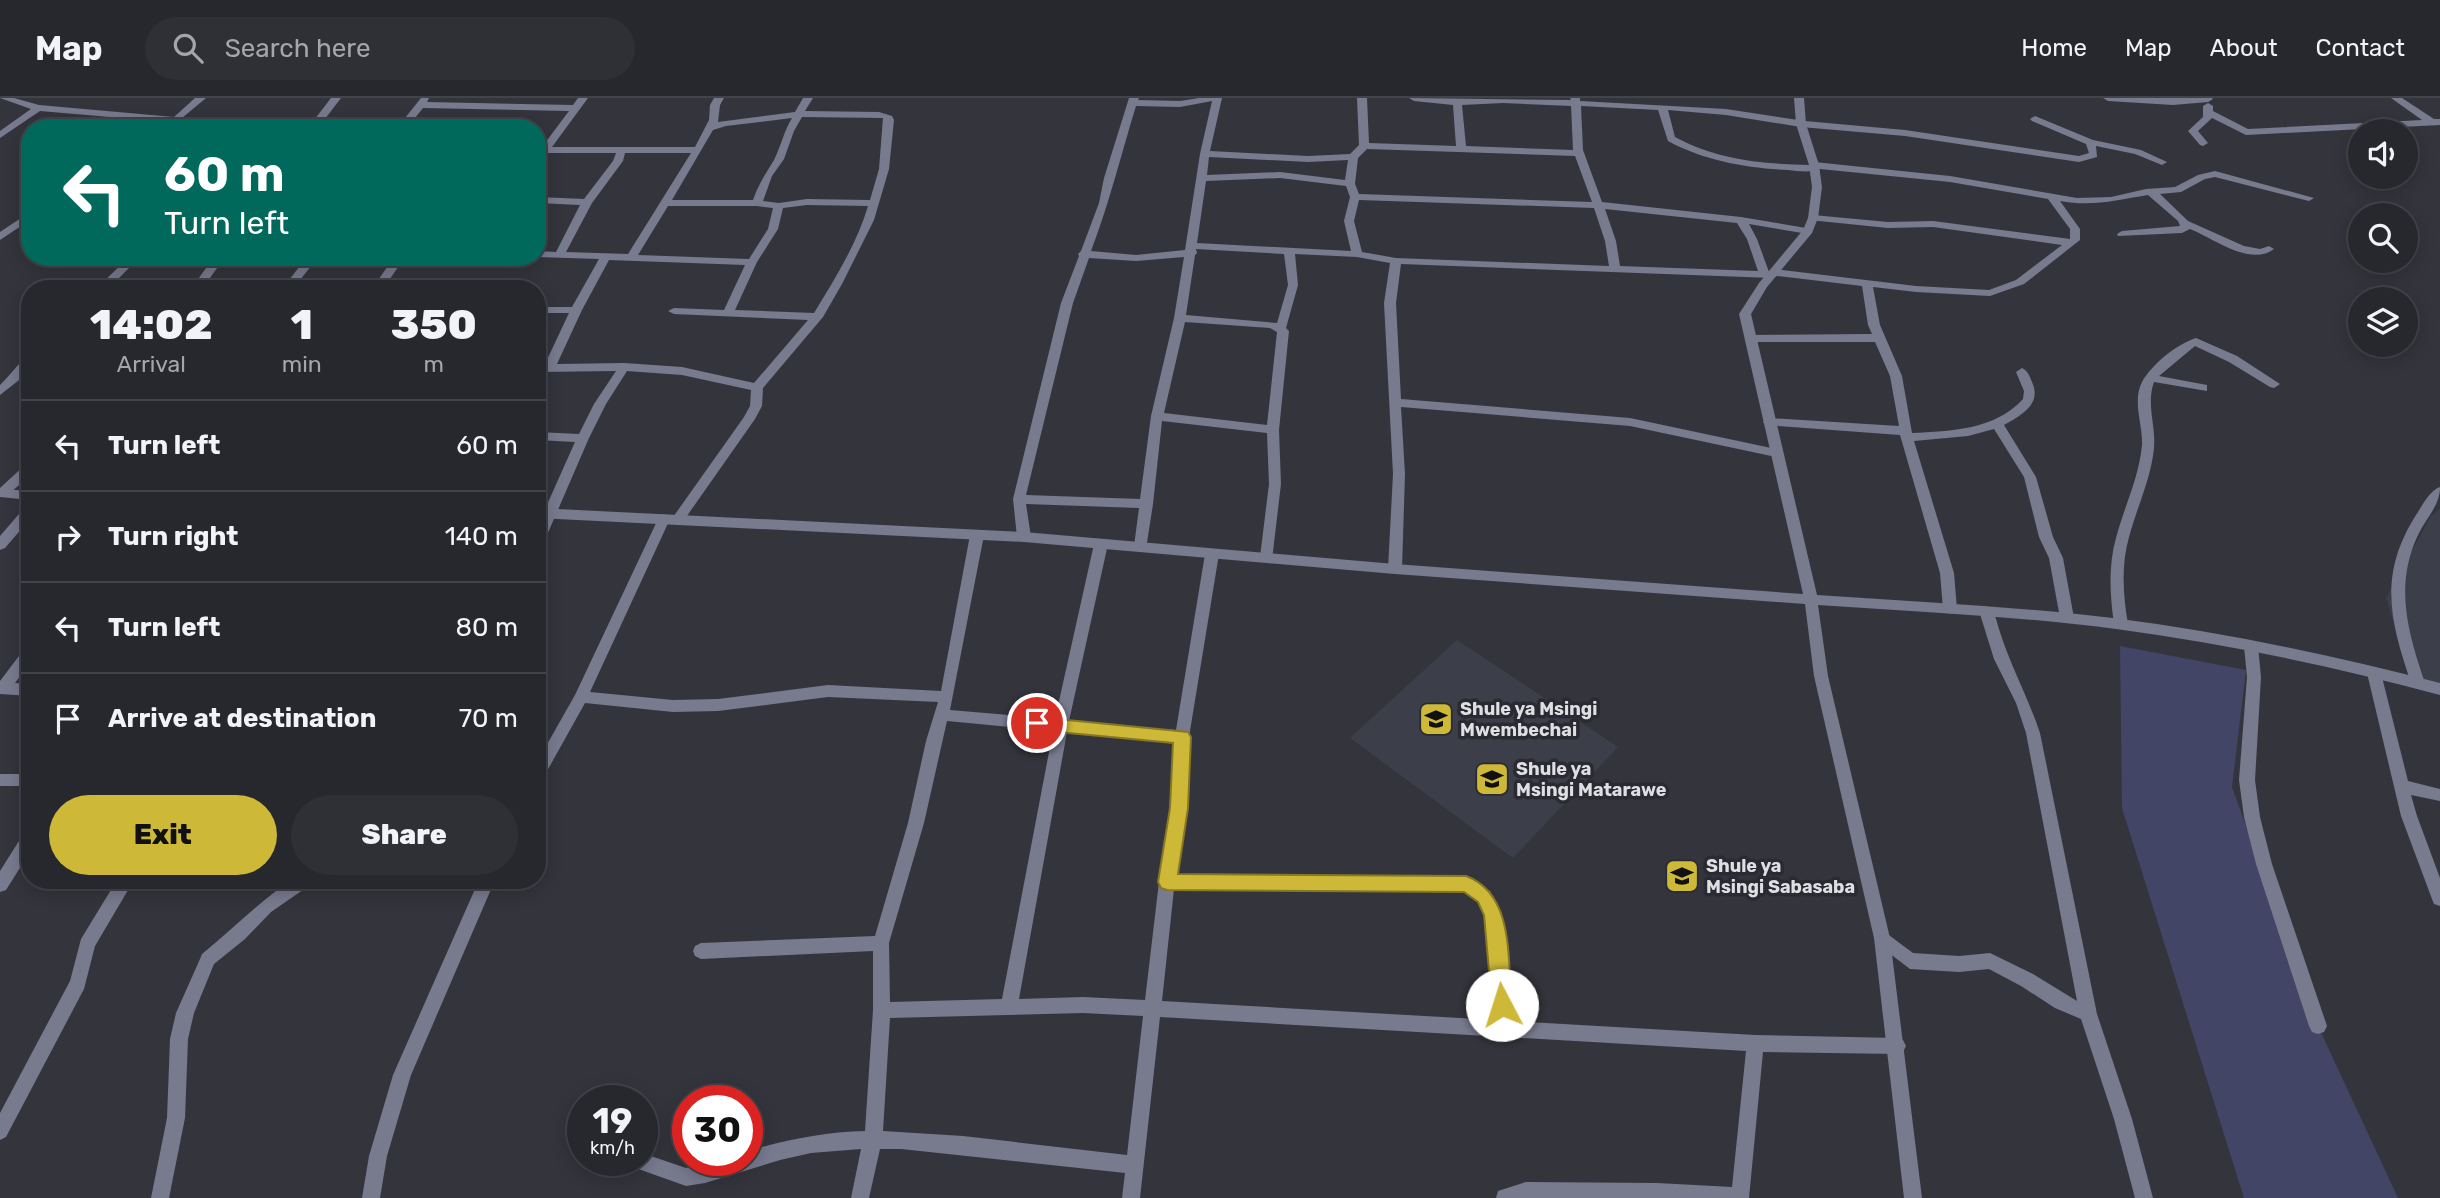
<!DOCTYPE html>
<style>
body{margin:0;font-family:Rubik,sans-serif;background:#2f3035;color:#f1f3f6;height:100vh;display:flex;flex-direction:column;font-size:26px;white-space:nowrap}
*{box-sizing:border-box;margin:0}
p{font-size:23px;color:#a4a6aa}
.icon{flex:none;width:38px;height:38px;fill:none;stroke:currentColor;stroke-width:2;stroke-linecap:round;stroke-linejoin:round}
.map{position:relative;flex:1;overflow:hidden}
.panel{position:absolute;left:21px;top:182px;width:525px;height:609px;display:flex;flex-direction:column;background:#27282d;border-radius:28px;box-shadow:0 4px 18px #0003,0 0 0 2px #434449}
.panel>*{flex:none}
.hud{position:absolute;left:21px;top:21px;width:525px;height:147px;border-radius:28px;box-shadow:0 4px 18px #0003,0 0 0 2px #434449;background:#00695c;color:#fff;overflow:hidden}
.tools{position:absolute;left:2348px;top:21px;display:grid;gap:14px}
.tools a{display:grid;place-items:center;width:70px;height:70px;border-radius:50%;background:#27282d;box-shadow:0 4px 18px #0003,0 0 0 2px #434449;font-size:35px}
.speed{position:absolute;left:567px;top:987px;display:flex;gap:14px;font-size:35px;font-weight:700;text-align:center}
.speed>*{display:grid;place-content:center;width:91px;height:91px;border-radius:50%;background:#27282d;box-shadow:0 4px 18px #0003,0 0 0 2px #434449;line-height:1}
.speed small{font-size:18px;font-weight:400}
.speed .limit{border:10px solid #d22;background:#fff;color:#111}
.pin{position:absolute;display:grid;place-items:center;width:60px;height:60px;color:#fff;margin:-30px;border:4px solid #fff;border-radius:50%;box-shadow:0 2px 7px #0007}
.me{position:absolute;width:77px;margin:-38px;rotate:355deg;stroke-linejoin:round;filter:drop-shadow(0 0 5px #0008)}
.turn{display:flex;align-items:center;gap:24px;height:147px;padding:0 28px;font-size:32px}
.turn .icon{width:91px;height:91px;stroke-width:2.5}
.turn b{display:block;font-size:49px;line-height:60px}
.eta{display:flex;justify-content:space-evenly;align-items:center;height:119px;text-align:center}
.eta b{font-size:42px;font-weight:800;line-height:49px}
.button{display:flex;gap:14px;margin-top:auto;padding:14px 28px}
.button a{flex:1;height:80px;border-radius:42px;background:#ceb838;color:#111;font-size:28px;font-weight:800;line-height:80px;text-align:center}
.button a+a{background:#2f3035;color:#f1f3f6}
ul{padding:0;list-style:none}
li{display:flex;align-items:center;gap:21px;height:91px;padding:0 28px;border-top:2px solid #434449}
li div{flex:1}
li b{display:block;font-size:26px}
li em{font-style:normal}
header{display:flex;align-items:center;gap:42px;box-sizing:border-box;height:98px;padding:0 35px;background:#27282d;border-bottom:2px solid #434449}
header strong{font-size:33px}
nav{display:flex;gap:38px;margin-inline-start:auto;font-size:24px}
.search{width:490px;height:63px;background:#2f3035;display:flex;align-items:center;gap:18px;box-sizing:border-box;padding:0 24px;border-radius:38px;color:#a4a6aa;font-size:26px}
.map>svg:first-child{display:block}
.built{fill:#3c3e4a}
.green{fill:#424565}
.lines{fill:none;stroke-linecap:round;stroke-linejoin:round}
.minor{fill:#787a8e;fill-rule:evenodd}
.tertiary{fill:#787a8e;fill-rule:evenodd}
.route{fill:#ceb838;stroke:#867824;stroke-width:2}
.labels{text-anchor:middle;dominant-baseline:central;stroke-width:7;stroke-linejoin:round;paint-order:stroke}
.poi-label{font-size:18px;font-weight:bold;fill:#dfdfe3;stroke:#2a2b32;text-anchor:start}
</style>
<header>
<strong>Map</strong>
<div class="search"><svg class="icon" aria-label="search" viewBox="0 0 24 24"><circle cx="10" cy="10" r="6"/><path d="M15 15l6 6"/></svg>Search here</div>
<nav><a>Home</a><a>Map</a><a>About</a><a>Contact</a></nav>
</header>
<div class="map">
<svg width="2440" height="1100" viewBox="0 0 2440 1100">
<rect width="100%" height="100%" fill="#34353c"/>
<path class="built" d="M2440 411V591L2412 583 2386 500 2431 418Z
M1457 542 1618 649 1513 760 1350 640Z"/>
<path class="green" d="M2120 548 2246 572 2232 689 2318 928 2398 1100H2244L2122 710Z"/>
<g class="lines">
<path class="minor" d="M0 0H14L39 7 174 19 195 0H206L170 30 165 27 168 24 40 13 0 40V33L31 11Z
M331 0H341L318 30H308Z
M421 0H429L427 4 573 7 578 0H588L552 49H695L709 22 710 7 714 0H724L720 7 718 24 795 14 803 0H813L805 13 879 14 892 18 894 22 889 71 874 122 842 186 823 219 763 290 762 308 755 321 682 425H672L671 422 744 319 750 308 751 292 682 277 627 273 606 306 589 340 544 444 537 449V429L575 344 537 342V334L579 336 594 306 616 273 537 274V266H545L569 215H537V209H572L599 161 537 159V153L556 154 580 107 537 105V99L584 101 613 63 616 55H537V49H542L569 13 423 10 407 30H397ZM802 19 883 20 879 71 870 102 807 101 779 105 763 103 772 78 784 61 794 33ZM792 20C784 33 781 48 774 62 765 77 759 85 753 102H672L713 32 726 28ZM625 55H691L628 156 566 154 592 105 623 63ZM807 107 868 108C857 146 834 182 814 215L735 212 757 164 778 131 783 110ZM668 108H757L773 110 768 131 749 161 638 157ZM609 162 745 167 724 212 674 210 668 213 674 216 808 222 754 285 682 269 624 265 557 266 582 212Z
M1129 0H1139L1138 2 1180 3 1199 0H1222L1210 53 1308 58 1350 56 1359 47 1357 0H1367L1369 45 1456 48 1453 7 1414 3 1409 0 1571 2 1570 0H1580V3L1726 11 1805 23 1905 32 2079 58 2089 55 2086 46 2032 23 2030 21 2035 18 2093 42 2141 52 2167 64 2162 67 2135 56 2096 48 2097 59 2079 64 1905 38 1801 29 1726 17 1668 12 1675 39C1717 62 1763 66 1809 67L1814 64 1950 78 2077 100 2111 99 2146 91 2175 89 2198 77 2215 73 2314 100 2309 103 2215 79 2205 81 2181 94 2160 96 2188 123 2244 148 2260 151 2269 148 2274 151C2250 169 2213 140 2190 131L2182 135 2118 138 2117 136 2122 133 2180 128 2178 123 2148 97C2116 102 2093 109 2060 103L2080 131V142L2024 186 1990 198 1916 194 1873 189 1880 227 1902 278 1912 335C1951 333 1995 332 2023 301L2024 293 2016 274 2022 270C2028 273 2029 277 2032 284 2042 306 2022 317 2004 327L2036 379 2053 439 2063 460 2074 520 2067 525 2060 520 2049 460 2039 439 2024 379 1994 331 1968 338 1914 343 1954 475 1957 511 1950 516 1943 511 1940 475 1900 337 1765 327 1763 324 1765 321 1769 320 1899 328 1890 278 1875 244H1746V238L1750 237 1872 236 1868 227 1862 188 1777 178 1772 180 1401 166 1396 205 1401 301 1630 320 1776 351 1782 355 1776 359 1630 328 1401 309 1405 376 1402 471 1395 476 1388 471 1393 376 1384 205 1390 165 1357 159 1295 156 1298 187 1286 230 1289 233 1279 332 1281 386 1272 462 1267 464 1260 459 1269 386 1267 335 1162 323 1153 406 1146 451H1136L1134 448 1139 410 1026 406 1031 439 1024 444 1017 439 1013 401 1061 205 1079 158 1078 156 1081 153 1099 105 1104 80ZM1212 3 1200 56 1185 152 1136 157 1091 153C1109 106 1121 57 1136 8L1180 9ZM1503 5 1571 8 1573 52 1466 48 1462 7ZM1581 8 1658 12 1668 43C1705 63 1746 70 1788 72 1798 73 1811 75 1820 71L1950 84 2048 101 2070 131V141L1933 123 1888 124 1813 117 1809 118V122L1888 130 1933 129 2062 147 2016 182 1989 192 1916 188 1774 171 1769 174 1757 141 1749 126 1808 136 1812 135V131L1741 119 1602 104 1583 52ZM1367 51 1575 58 1592 104 1359 96 1355 86 1358 60ZM1209 59 1308 64 1348 62 1345 82 1280 74 1207 77ZM1280 80 1346 88 1350 99 1344 123 1351 153 1197 145 1206 83ZM1359 102 1594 110 1605 143 1609 168 1396 160 1362 154 1354 123ZM1605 111 1737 125 1747 141 1758 173 1620 168 1616 143ZM1196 151 1284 156 1288 187 1277 225 1186 217 1195 157 1197 155ZM1184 159 1174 220 1151 318 1140 401 1026 397 1073 205 1089 160 1136 163ZM1185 224 1270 230 1277 234 1267 327 1164 315Z
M2103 0H2212L2213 1 2208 4 2173 7 2108 3Z
M2391 0H2402L2434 21H2440V27L2246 37 2212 20 2198 33 2208 45 2203 48 2200 47 2188 33 2203 19V8L2208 5 2213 8V13L2248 31 2422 22Z
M30 114V122L0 142V134Z
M129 159H140L108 191H96Z
M214 159H225L202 191H191Z
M307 159H318L293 191H282Z
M394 159H405L383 191H372Z
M2196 240 2237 258 2280 286 2274 290 2270 289 2229 264 2195 248 2159 278 2207 287V293L2154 284C2146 306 2156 327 2154 350 2151 381 2137 409 2129 439 2121 467 2123 497 2128 526L2121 531 2114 526C2110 498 2108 468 2116 440 2124 409 2139 380 2142 347 2143 327 2132 303 2142 284 2152 266 2177 246 2196 240Z
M30 257V270L23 279 0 297V287C10 278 19 263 30 257Z
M30 365V377L7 398 0 399V390L26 366Z
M2440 389C2440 408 2426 420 2418 437 2394 488 2408 535 2425 585L2423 589H2413L2411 585C2390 523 2378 477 2416 417 2422 408 2429 393 2440 389Z
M30 408V421L5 450 0 452V438L25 409Z
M664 416 670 421 590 594 673 602 718 601 828 587 941 593 970 437 977 432 984 437 950 612 1055 621 1094 446 1101 441 1108 446 1069 623 1176 632 1205 456 1212 451 1219 456 1189 639 1187 710 1176 777 1466 779 1490 793 1502 815 1512 923 1755 937 1897 940 1903 942 1906 948 1903 954 1897 956 1763 954 1749 1100H1496L1498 1093 1526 1084 1657 1085 1732 1089 1746 953 1160 919 1140 1100H1122L1125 1075 901 1051H880L869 1100H851L861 1051 811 1055 780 1062 705 1085 686 1088 630 1068 627 1062H642V1055L686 1070 718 1062H747V1053C786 1042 824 1034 865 1033L873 912V853L701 861 695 858 693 853 695 848 701 845 875 838 908 725 926 643 938 604 828 599 718 613 673 614 585 605 542 682 537 684V664L575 597 658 421ZM947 623 1053 633 1002 901 890 904 889 845 924 725ZM1067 634 1174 644 1171 710 1159 784 1145 902 1083 899 1019 901ZM1174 791 1463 793 1478 803 1486 816 1495 922 1162 903ZM1083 915 1143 918 1127 1057 963 1038 883 1033 890 920Z
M1986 508C1995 511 1996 522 1999 531 2010 567 2028 599 2040 635L2097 916 2132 1021 2153 1100H2135L2114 1021 2081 921 2055 910 2021 888 1989 871 1959 874 1910 871 1876 845 1874 840 1876 835 1882 832 1913 855 1959 858 1990 855 2033 876 2077 903 2026 635 2016 605 1994 561 1979 513Z
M2251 543 2256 544 2258 548 2261 579 2255 682 2260 719 2272 766 2327 928 2324 934 2318 936 2312 934 2309 928 2256 766 2244 719 2239 682 2247 579 2244 548 2246 544Z
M30 549V565L15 585 30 586V598L0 596V583L25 550Z
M2374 569 2379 571 2381 575 2408 683 2440 691V703L2411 697 2417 718 2440 780V808L2434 806 2432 801 2401 718 2367 575 2369 571Z
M0 676H30V688H0Z
M30 733V754L6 792 0 794V773L24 735Z
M117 782H134L95 848 84 891 6 1039 0 1042V1015L70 883 81 841Z
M291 782H312L310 787 271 814 245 841 214 866 194 915 188 941 185 1020 169 1100H151L167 1020 170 941 176 915 200 861 202 856C233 831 258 805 291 782Z
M479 782H495L411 977 387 1058 380 1100H362L369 1058 393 977Z
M603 1062H625L622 1068 612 1072 605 1070Z"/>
<path class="tertiary" d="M1794 0H1804L1806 26 1819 67 1822 89 1818 120 1812 135 1767 189 1751 216 1817 497C1915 504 2014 508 2113 520 2223 534 2332 557 2440 585V597C2333 568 2226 546 2116 531 2018 518 1918 514 1818 507L1828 578 1890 840 1922 1100H1904L1874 840 1814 578 1805 506 1395 476 1024 444 537 420V410L1024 434 1395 466 1803 496 1739 216 1759 185 1803 132 1808 120 1812 89 1809 67 1796 26Z
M0 391 30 393V402L0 399Z"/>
</g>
<path class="route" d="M1037 619 1188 634 1191 639 1188 710 1178 776 1466 778C1515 796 1507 862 1512 907L1509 913 1502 916 1495 913 1492 907 1484 817 1478 804 1464 794 1167 792 1161 790 1158 784 1170 710 1173 645 1037 632 1032 630 1029 625 1032 620Z"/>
<defs>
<g id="school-square" transform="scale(1.75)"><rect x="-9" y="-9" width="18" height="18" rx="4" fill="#ceb838" stroke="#2a2b32"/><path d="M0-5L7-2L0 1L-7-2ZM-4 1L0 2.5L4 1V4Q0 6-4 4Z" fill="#111"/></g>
</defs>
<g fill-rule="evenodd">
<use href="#school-square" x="1436" y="621"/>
<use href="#school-square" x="1492" y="681"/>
<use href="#school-square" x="1682" y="778"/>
</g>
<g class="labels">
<g class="poi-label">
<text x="1460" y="611">Shule ya Msingi<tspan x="1460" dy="21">Mwembechai</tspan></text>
<text x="1516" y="671">Shule ya<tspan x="1516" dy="21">Msingi Matarawe</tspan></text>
<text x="1706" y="768">Shule ya<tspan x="1706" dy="21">Msingi Sabasaba</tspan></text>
</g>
</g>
</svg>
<div class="tools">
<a><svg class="icon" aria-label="sound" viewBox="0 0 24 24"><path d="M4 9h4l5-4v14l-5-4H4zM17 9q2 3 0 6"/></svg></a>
<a><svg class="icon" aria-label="search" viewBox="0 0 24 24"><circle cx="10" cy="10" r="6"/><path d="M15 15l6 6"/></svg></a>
<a><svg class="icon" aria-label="layers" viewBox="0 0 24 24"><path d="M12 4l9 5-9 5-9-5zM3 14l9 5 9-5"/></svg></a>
</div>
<div class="speed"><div>19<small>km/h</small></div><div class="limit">30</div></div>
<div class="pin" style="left:1037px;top:625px;background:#d93025"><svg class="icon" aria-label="arrive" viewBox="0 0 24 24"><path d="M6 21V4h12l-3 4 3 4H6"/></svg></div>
<svg class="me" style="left:1502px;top:907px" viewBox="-20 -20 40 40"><circle r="19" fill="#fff"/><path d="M0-13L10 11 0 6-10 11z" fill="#ceb838"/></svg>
<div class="hud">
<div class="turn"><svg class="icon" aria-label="left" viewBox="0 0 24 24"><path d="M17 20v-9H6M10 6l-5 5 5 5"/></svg><div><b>60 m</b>Turn left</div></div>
</div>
<section class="panel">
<div class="eta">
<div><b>14:02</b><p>Arrival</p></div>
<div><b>1</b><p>min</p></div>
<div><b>350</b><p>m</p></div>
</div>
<ul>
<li><svg class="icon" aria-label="left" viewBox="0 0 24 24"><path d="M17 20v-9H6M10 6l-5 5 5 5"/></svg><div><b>Turn left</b></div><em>60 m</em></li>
<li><svg class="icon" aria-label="right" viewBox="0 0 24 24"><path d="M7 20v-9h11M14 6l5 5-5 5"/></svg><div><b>Turn right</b></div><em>140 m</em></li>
<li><svg class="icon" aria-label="left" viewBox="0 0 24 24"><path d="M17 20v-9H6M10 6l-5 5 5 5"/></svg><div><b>Turn left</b></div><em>80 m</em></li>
<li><svg class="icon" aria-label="arrive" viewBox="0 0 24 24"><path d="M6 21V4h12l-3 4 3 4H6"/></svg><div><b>Arrive at destination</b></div><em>70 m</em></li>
</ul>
<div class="button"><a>Exit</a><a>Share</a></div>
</section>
</div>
